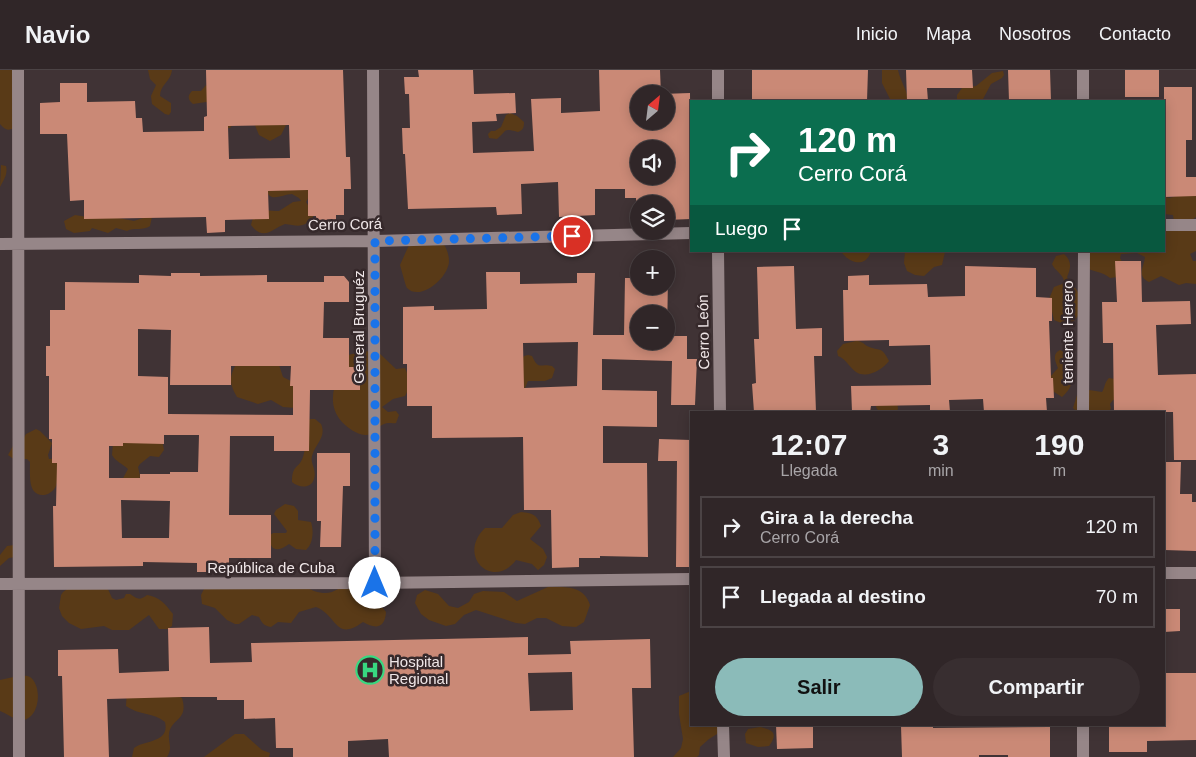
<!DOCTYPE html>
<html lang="es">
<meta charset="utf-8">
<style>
body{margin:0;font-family:Helvetica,sans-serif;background:#382e30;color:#f1f3f6;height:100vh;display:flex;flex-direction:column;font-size:19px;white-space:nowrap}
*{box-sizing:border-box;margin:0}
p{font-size:16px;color:#a8a5a8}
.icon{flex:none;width:28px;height:28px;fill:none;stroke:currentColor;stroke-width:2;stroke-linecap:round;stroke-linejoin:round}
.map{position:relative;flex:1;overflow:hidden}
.side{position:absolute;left:690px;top:341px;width:475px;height:315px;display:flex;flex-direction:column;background:#302628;border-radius:0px;box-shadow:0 2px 12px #0003,0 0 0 1px #4b4345}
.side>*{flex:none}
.guide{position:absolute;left:690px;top:30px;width:475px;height:152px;border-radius:0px;box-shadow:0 2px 12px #0003,0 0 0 1px #4b4345;background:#0b6e4f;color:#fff;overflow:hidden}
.needle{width:32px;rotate:28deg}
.controls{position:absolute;left:630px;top:15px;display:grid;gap:10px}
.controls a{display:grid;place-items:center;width:45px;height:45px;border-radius:50%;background:#302628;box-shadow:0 2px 12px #0003,0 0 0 1px #4b4345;font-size:25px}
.pin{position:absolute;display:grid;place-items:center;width:42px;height:42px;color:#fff;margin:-21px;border:2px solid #fff;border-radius:50%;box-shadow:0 1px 5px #0007}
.me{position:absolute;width:55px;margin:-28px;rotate:0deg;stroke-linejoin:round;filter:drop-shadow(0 0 4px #0008)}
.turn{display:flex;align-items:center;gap:18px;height:105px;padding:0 25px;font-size:22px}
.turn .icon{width:65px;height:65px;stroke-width:2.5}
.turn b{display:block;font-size:35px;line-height:42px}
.then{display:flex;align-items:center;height:48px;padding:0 25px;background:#0003;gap:10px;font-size:19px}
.eta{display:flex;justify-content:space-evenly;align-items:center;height:85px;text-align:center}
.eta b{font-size:30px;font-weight:600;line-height:35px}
.primary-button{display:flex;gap:10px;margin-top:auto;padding:10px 25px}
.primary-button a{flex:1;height:58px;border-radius:30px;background:#8bbbb9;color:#111;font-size:20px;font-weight:600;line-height:58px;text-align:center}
.primary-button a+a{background:#382e30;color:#f1f3f6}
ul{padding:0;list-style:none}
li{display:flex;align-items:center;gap:15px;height:62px;margin:0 10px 8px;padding:0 15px;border:2px solid #4b4345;border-radius:0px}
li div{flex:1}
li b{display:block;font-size:19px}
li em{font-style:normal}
header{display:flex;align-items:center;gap:30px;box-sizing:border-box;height:70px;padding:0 25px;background:#302628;border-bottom:1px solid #4b4345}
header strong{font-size:24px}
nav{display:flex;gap:28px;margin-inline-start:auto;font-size:18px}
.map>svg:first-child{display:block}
.green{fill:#593a17}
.building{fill:#ca8976;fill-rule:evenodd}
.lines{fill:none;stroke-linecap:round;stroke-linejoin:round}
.minor{stroke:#968688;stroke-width:12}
.route{stroke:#1a73e8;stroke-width:9;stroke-dasharray:0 16.2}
.labels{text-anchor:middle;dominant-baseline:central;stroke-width:5;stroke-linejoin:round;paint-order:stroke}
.street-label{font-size:15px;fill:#efe6e7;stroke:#36292b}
.poi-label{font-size:15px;fill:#efe6e7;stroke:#36292b;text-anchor:start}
</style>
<header>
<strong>Navio</strong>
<nav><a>Inicio</a><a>Mapa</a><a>Nosotros</a><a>Contacto</a></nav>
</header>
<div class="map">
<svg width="1196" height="687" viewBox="0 0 1196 687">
<rect width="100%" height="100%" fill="#403335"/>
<path class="green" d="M0 0H17L16 57C8 61 6 61 0 54Z
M148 0H172C171 11 160 15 160 26L171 33V42L169 45 165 44 152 34 151 26 156 15 150 9Z
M882 0H898C900 11 908 21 908 31H891L882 13Z
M1003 1 1004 5 1002 8 991 14 983 29 971 31H957V25L962 18 976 16 992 3Z
M206 15 233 54 230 58H226L211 34 206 32 193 34C188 30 187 26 192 21H201Z
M510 43 517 46 524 52C524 58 523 60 518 62 502 58 508 60 497 69L489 68 488 64 491 61H495L501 57 506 45Z
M254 53 286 55 281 65 270 71 259 65Z
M1 95 6 96C8 104 4 109 0 117Z
M310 113V125L306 132 313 143V148C303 158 298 156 285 154 273 158 264 172 251 155 255 136 265 141 279 141L293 132 301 131 299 128 292 124C283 124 268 134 267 119Z
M1196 121V147L1186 154H1196V181L1190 184 1193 191H1196V214L1186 213 1179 215 1161 206 1149 212C1136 206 1144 197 1145 187L1137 183 1121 184 1120 188 1128 203 1118 207 1110 208C1102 201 1092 202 1084 197L1079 181H1164V153L1174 151 1173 145 1164 144V126L1169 128Z
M75 145 87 147 108 146 134 151 146 147H152L150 156C143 161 134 157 127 161L116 158 108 163 92 158 90 161 74 163 66 159 64 151Z
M443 172C446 178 449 184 449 191 449 207 421 232 407 218 406 217 401 198 400 195L409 175Z
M841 181H871C866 199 848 193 841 181Z
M905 181H945V182L942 195 934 197 924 206 915 205 907 201 904 193Z
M1064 184C1072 191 1071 198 1067 207 1070 213 1077 218 1079 225 1083 237 1079 252 1066 255L1054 250 1049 229 1054 217 1062 214 1064 211C1063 204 1055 201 1052 194L1056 186Z
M856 271C861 271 863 273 867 276 880 282 881 275 889 291 882 300 867 309 856 302 849 297 846 289 838 286L837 281 843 274Z
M1060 280 1069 285C1069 289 1068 294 1069 298 1073 311 1073 317 1062 327L1051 320 1050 307 1058 298C1055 291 1052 284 1060 280Z
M365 281 378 282 396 299 405 298C409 306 411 317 405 326L393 329 382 337 388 342 396 341 399 345 396 353C392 354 388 352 384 354 378 356 373 366 365 365 356 364 348 358 342 352 323 330 338 307 348 285Z
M528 285 532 286C539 301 540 293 552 296L555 299 552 308 545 311H528L525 318 472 299 521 290 524 286Z
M236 294 279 295 283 307 295 313 296 338 283 337 271 330 258 334 237 327C229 313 229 308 236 294Z
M1109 308 1121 310V328L1113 330 1110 334 1111 338 1109 342H1077L1073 338 1077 325 1089 320 1102 322C1105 318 1104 313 1109 308Z
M897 331 898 339 896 342H879L876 337 877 333Z
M311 349H315L321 354C327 367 315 374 312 386 310 394 317 399 314 409 311 419 299 418 292 412 292 394 299 399 303 387 306 380 306 359 307 350Z
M36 359 40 361 52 373 48 385 49 389 58 388C58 397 59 408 56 416 52 425 39 429 33 420 29 413 30 400 30 392L27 389 15 390 8 385 14 374 22 371 26 364Z
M162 370 164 380 159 387 150 386 140 394 138 397 140 406 139 410H122L128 399C122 393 117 393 112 385L113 373Z
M285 434 294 436 298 441V450L311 452C314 461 313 474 306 480L296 479 289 474C277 483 269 481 270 465L273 463H286L287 461 274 444 276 440Z
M521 442C533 443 537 445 541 456L530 469 543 479 547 487 544 495 538 500 532 494 516 490C493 521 456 486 485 458H502L513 445Z
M14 475 15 487 9 488 0 496V485L7 476Z
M70 517H107L112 528 116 530 124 528 126 524H130C138 529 139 531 147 525 160 527 165 534 173 544L172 556 168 559H159L149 545 129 560H112L104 556 81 559 69 553 62 546 59 538 61 525 63 522Z
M205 517H305C313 521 323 525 332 522 337 520 340 517 346 518 359 520 356 527 372 523L375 526 376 535 383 538 386 542C385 559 375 559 363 552 335 572 338 546 316 537L299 542 291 553 278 552 271 557C264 556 262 553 259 547L252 545 239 554H235L227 550 215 538 202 534 201 525Z
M548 517C565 517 584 515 590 535L584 552 576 557 562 556 546 548H537L525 554 516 553 476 540 464 545 455 554 446 556 429 550 421 544 415 533 417 525 425 520 438 524 449 536 458 538 469 532 474 524 483 521 504 522 517 531Z
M18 606C22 606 27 605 30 607 44 617 39 654 18 650 12 648 6 643 0 641V610Z
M127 619 179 626 182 628C189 651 171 648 169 664 168 673 173 678 167 687H132L134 678C145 670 170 673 165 652 153 642 138 645 126 636Z
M691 621V655H720L717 664 709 669 700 677 699 685 697 687H673L681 678 683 669 679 644V626Z
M760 657C774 660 778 664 769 676L758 677 746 673 745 664 748 659Z
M235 664H244L262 680 270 683 269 687H204Z"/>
<path class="building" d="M206 0H343L346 87H350L351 119H344V145H336V150H316V146H308V120L268 121 269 149 225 150V162L207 163 206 147 84 149V130L70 131 67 64H40V33L60 32V13H87V32L135 31 136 48H142L143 62 204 61V47L207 46ZM289 55 290 88 229 89 228 56Z
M418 0H473L474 24 515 23 516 43 496 44 497 51 472 52 473 83 534 81 531 29 561 28V43L600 41 599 0H660L661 24H639V51H666V24H662L690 23 691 149 666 150V134H639V151H637L636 128H625V119H595V145L559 147 558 112 521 114 522 144 497 145 496 137 408 139 405 84H403L402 58H410L409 24H405L404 7H419ZM639 79H666V106H639Z
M752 0H868L867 31H752Z
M906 0H972L973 18H927L928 31H907Z
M1008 0H1050L1051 31H1009Z
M1125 0H1159V27H1125Z
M1164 17H1192V70H1186V107H1196V126L1164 127Z
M1115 191H1141L1142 232 1190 231 1191 254 1156 255 1158 305 1196 304V390H1174L1173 342H1114L1113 273H1103L1102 232H1117Z
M794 196 796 259 822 258V286H814L816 342H754L752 314 756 313 754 269H759L757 197Z
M965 196 1036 198V227L1052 228V251H1049L1051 308H1053L1054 328H1046L1047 342H984L983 329 949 330 950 342H930V335L871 336 870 342H852L851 316 931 315 930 275 889 276V270L844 271 843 220H848V206L869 205V215L927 214 928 227 965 226Z
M486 202H520V214L577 213V203H595L593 265H624L625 208H639V216H666L668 208 667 266H687V289H697L695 335H671L672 291 602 289V320L657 321V357L603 356V393H647L648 487 600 486V488H579V497L552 498 551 440H524L523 367 432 368V336H407V294H403V237L434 236V240L487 239ZM639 244H666V271H639ZM578 272 577 316 524 318 523 273Z
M171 203H200V206L267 205V212H324V206H344L349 212V232H324L323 268H349V297H360V320H310L309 381H274V366H230L229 445H271V488H229V502H197V493L143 492V496L54 497 53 436H56L57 393H52V369H49V306H46V276H50V240H65V212L139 213V205L171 206ZM138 259 171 260 170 315H231V296H291L290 316H293V345L168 344V307L138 306ZM164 365H199L198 402H170V404H140V408H109V376H123V373L164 374ZM121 430 170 431 169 468H122Z
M659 369 691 370 690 497H676L677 391H658Z
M317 383H350V416H343L341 477H320L321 451H317Z
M1164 392H1181L1180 424H1192V432H1196V481L1164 480Z
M1164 539H1180V561L1164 562Z
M209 557 210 593 252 592 251 573 528 567V585L571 584 570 571 650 569 651 618H632L634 687H389L388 669 348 671V687H293V678H276L275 648 244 649V630H217V627H182L107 629 109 687H64L62 606H58V580L118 579 119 603 169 601 168 558ZM572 602 573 640 530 641 528 603Z
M1164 603H1196V670L1147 671V682H1109V655H1164Z
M776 655H813V678L777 679Z
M933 655V658L1050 657V687H1008V685H979V687H902L901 656Z"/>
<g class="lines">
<path class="minor" d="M18 0 19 687
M373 0 375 513
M718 0V31
M1083 0V31
M1164 155H1196
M0 174 375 171 691 163
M718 181 720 342
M1083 342 1084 181
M1164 503H1196
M0 514 375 513 691 509
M723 655 724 687
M1083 655V687"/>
</g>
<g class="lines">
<path class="route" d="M375 513V171L572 166"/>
</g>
<defs>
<g id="hospital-ring" transform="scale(1.4375)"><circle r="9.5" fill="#36292b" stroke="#38d880" stroke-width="1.5"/><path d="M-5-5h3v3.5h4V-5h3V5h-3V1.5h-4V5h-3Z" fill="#38d880"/></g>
</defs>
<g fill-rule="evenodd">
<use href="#hospital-ring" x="370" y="600"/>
</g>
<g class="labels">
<g class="street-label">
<text transform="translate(345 154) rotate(-1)">Cerro Corá</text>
<text transform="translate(358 257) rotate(-90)">General Bruguéz</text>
<text transform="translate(703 262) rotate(-91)">Cerro León</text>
<text transform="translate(1067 262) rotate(-90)">teniente Herero</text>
<text x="271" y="497">República de Cuba</text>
</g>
<g class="poi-label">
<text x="389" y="591">Hospital<tspan x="389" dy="17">Regional</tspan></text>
</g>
</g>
</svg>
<div class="controls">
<a><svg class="needle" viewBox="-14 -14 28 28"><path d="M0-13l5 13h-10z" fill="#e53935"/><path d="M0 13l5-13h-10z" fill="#a8a5a8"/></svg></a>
<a><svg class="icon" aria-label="sound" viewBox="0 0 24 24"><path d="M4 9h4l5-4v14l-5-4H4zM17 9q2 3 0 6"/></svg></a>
<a><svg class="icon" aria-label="layers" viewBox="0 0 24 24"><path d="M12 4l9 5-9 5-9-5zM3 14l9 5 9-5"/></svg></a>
<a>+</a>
<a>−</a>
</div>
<div class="pin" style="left:572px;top:166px;background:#d93025"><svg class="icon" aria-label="arrive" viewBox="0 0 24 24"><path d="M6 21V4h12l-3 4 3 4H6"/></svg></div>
<svg class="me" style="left:375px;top:513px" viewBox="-20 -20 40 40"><circle r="19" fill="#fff"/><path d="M0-13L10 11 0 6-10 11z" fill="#1a73e8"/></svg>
<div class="guide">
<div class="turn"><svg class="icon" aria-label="right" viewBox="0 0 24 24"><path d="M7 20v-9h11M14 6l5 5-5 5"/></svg><div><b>120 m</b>Cerro Corá</div></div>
<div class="then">Luego<svg class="icon" aria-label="arrive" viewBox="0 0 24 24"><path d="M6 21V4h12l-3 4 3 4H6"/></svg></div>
</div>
<section class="side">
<div class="eta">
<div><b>12:07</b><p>Llegada</p></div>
<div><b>3</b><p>min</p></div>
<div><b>190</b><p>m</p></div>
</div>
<ul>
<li><svg class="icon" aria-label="right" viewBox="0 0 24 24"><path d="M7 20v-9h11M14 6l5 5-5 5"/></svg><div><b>Gira a la derecha</b><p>Cerro Corá</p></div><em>120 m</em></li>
<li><svg class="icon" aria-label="arrive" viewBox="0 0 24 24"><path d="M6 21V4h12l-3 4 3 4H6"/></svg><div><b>Llegada al destino</b></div><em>70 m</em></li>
</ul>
<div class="primary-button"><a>Salir</a><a>Compartir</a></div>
</section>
</div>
